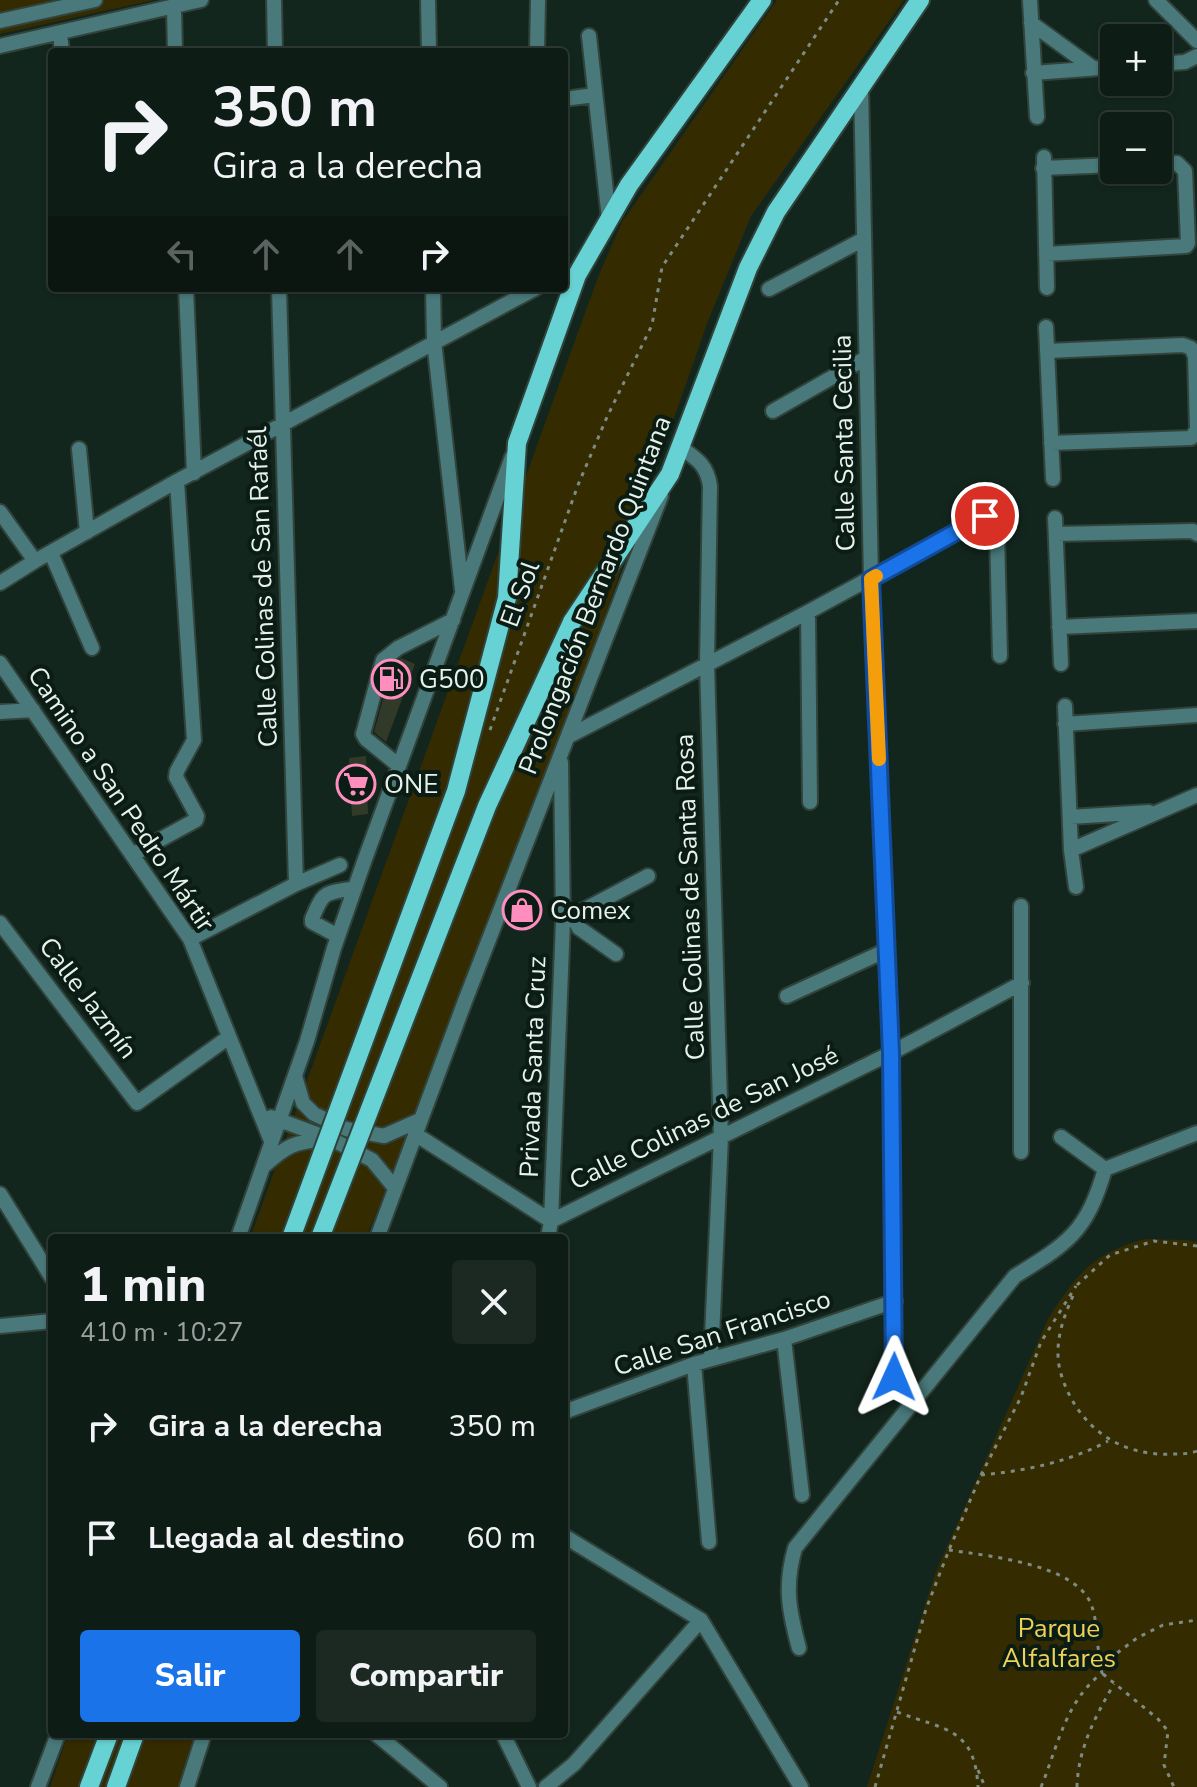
<!DOCTYPE html>
<html lang="es">
<meta charset="utf-8">
<style>
body{margin:0;font-family:"Nunito Sans",sans-serif;background:#1c2923;color:#f1f3f6;height:100vh;display:flex;flex-direction:column;font-size:30px;white-space:nowrap}
*{box-sizing:border-box;margin:0}
p{font-size:26px;color:#9ba1a1}
.icon{flex:none;width:44px;height:44px;fill:none;stroke:currentColor;stroke-width:2;stroke-linecap:round;stroke-linejoin:round}
.map{position:relative;flex:1;overflow:hidden}
.panel{position:absolute;left:48px;top:1234px;width:520px;height:504px;display:flex;flex-direction:column;background:#0e1c16;border-radius:8px;box-shadow:0 2px 6px #0004,0 0 0 2px #2e3a35}
.panel>*{flex:none}
.top-card{position:absolute;left:48px;top:48px;width:520px;height:244px;border-radius:8px;box-shadow:0 2px 6px #0004,0 0 0 2px #2e3a35;background:#0e1c16;color:#f1f3f6;overflow:hidden}
.tools{position:absolute;left:1100px;top:24px;display:grid;gap:16px}
.tools a{display:grid;place-items:center;width:72px;height:72px;border-radius:8px;background:#0e1c16;box-shadow:0 2px 6px #0004,0 0 0 2px #2e3a35;font-size:40px}
.pin{position:absolute;display:grid;place-items:center;width:68px;height:68px;color:#fff;margin:-34px;border:4px solid #fff;border-radius:50%;box-shadow:0 2px 8px #0007}
.me{position:absolute;width:88px;margin:-44px;rotate:1deg;stroke-linejoin:round;filter:drop-shadow(0 0 6px #0008)}
.turn{display:flex;align-items:center;gap:28px;height:168px;padding:0 32px;font-size:36px}
.turn .icon{width:104px;height:104px;stroke-width:2.5}
.turn b{display:block;font-size:56px;line-height:68px}
.lanes{display:flex;align-items:center;height:76px;padding:0 32px;background:#0003;justify-content:center;gap:40px;direction:ltr}
.lanes .off{opacity:.35}
.round{display:grid;place-items:center;flex:none;width:84px;height:84px;border-radius:8px;background:#1c2923}
.headline{display:flex;align-items:center;justify-content:space-between;height:136px;padding:0 32px}
h1{font-size:48px;font-weight:800;line-height:60px}
.primary-button{display:flex;gap:16px;margin-top:auto;padding:16px 32px}
.primary-button a{flex:1;height:92px;border-radius:8px;background:#1a73e8;color:#fff;font-size:32px;font-weight:800;line-height:92px;text-align:center}
.primary-button a+a{background:#1c2923;color:#f1f3f6}
ul{padding:0;list-style:none}
li{display:flex;align-items:center;gap:24px;height:112px;padding:0 32px}
li div{flex:1}
li b{display:block;font-size:30px}
li em{font-style:normal}
.map>svg:first-child{display:block}
.green{fill:#352b00}
.building{fill:#313929}
.lines{fill:none;stroke-linecap:round;stroke-linejoin:round}
.minor-casing{stroke:#31433b;stroke-width:18}
.major-casing{stroke:#31433b;stroke-width:22}
.path{stroke:#7c8c84;stroke-width:3;stroke-dasharray:4 6;stroke-linecap:butt}
.minor{stroke:#49797a;stroke-width:14}
.major{stroke:#67d2d4;stroke-width:18}
.major-bridge-casing{stroke:#31433b;stroke-width:22;stroke-linecap:butt}
.major-bridge{stroke:#67d2d4;stroke-width:18}
.route-casing{stroke:#114b97;stroke-width:20}
.route{stroke:#1a73e8;stroke-width:14}
.slow{stroke:#f59e0b;stroke-width:14}
.labels{text-anchor:middle;dominant-baseline:central;stroke-width:8;stroke-linejoin:round;paint-order:stroke}
.street-label{font-size:26px;fill:#e6f2eb;stroke:#0a1c14}
.poi-label{font-size:26px;fill:#e6f2eb;stroke:#0a1c14;text-anchor:start}
.park-label{font-size:26px;fill:#f0d254;stroke:#0a1c14}
</style>
<div class="map">
<svg width="1197" height="1787" viewBox="0 0 1197 1787">
<rect width="100%" height="100%" fill="#13261e"/>
<path class="green" d="M0 0H154L0 34Z
M777 0H904L751 216 708 321 516 870 366 1238H250L598 277 622 222Z
M1145 1239 1186 1240 1197 1242V1787H867L935 1574 1048 1319C1077 1274 1091 1254 1145 1239Z
M68 1734H196L183 1787H50Z"/>
<path class="building" d="M401 658 415 664 386 742 374 732 390 674 393 665Z
M366 756 368 814 352 816 349 758Z"/>
<g class="lines">
<g class="minor-casing">
<path id="minor" d="M274 0 275 52
M428 0 429 52
M1156 0 1197 41
M1030 1 1037 117
M174 8 175 52
M0 21 95 0
M1031 23 1093 68
M60 33 62 52
M589 36 609 219
M0 46 201 0
M537 52 538 0
M1158 64 1185 62 1197 56
M1033 73 1114 67
M861 85 871 579 891 1053 894 1377
M564 99 595 95
M1044 157 1047 288
M1043 168 1114 165
M1046 254 1186 246 1188 243 1185 171 1177 163 1158 164
M186 288 194 473
M279 288 296 884
M433 288 434 341 462 590
M769 289 864 239
M1046 327 1053 479
M1047 351 1183 345 1191 348 1195 356 1197 430 1191 438 1051 443
M773 411 866 358
M680 447C697 459 707 465 710 486L707 664 721 1137 711 1359
M79 449 87 532
M0 512 35 561
M1055 518 1061 664
M1056 534 1193 531 1197 534
M51 553 92 648
M0 583 35 561 177 481 536 288
M808 612 810 802
M1059 627 1197 621
M0 663 190 939 271 1141
M1065 706 1071 850 1076 887
M0 712 33 710
M1065 724 1197 715
M569 736 808 612 985 516 991 517 997 533 1000 656
M398 765 366 739 363 734 383 660 398 648 453 620
M1070 817 1149 812
M1071 850 1197 795
M132 855 196 820 197 816 176 777 177 771 194 740 177 481
M572 916 579 928 616 954
M563 921 648 876
M0 923 137 1103 229 1037
M338 936 312 922V919C324 889 325 894 355 888
M190 939 296 884 340 865
M787 996 887 950
M295 1076 303 1103 314 1114 346 1129 384 1136 420 1120
M271 1117 333 1140 372 1160 395 1188
M415 1134 551 1221 891 1053 1022 983
M1061 1137 1105 1169 1197 1133
M1021 1152V906
M265 1165C286 1146 296 1141 324 1140
M0 1194 52 1278
M238 1238 307 1041 334 948 365 859 512 457
M377 1238 465 1001 661 496
M548 1238 551 1221 563 921 561 762
M0 1326 52 1321
M784 1339 802 1495
M694 1364 709 1542
M564 1412 694 1364 784 1339 895 1301
M564 1536 701 1620 801 1787
M799 1648C789 1611 784 1586 795 1548L1015 1276C1069 1243 1087 1231 1105 1169
M376 1734 440 1787
M503 1734 529 1787
M38 1787 58 1734
M187 1787 204 1734
M546 1787 574 1764 701 1620"/>
</g>
<g class="major-casing">
<path id="major" d="M507 598 517 443 577 275 629 185 762 0
M572 622 670 474 748 268 776 212 920 0
M89 1787 109 1734
M116 1787 135 1734"/>
</g>
<path class="path" d="M490 730 578 485 607 417 652 325 662 267 839 0
M1077 1285 1110 1255 1154 1241 1197 1246
M1073 1296C1062 1320 1053 1347 1061 1374 1077 1426 1119 1457 1173 1454 1181 1454 1189 1454 1197 1451
M981 1475C1025 1471 1069 1462 1108 1441
M949 1550C988 1556 1075 1564 1091 1604 1098 1622 1097 1646 1100 1666
M1103 1674 1158 1719 1168 1731 1164 1765 1174 1787
M897 1712C945 1730 975 1728 978 1787
M978 1770 985 1787
M875 1787 926 1609 949 1550 981 1475 1021 1397 1041 1342 1076 1286
M1041 1787C1058 1746 1065 1702 1102 1673L1100 1666 1137 1638 1163 1625 1197 1620
M1077 1787C1078 1749 1095 1717 1114 1684"/>
<use href="#minor" class="minor"/>
<use href="#major" class="major"/>
<g class="major-bridge-casing">
<path id="major-bridge" d="M291 1238 456 791 507 598
M320 1238 487 806 572 622"/>
</g>
<use href="#major-bridge" class="major-bridge"/>
</g>
<g class="lines">
<g class="route-casing">
<path id="route" d="M894 1377 891 1053 871 579 985 516"/>
</g>
<use href="#route" class="route"/>
<path class="slow" d="M876 576 871 579 879 759"/>
</g>
<defs>
<g id="fuel-ring" transform="scale(2)"><circle r="9.5" fill="#0a1c14" stroke="#fe8ebd" stroke-width="1.5"/><path d="M-5.5-6h7V0h2V4h1.3V-2.5L3-4.5l.8-.8L6-3V5H2.5V1h-1V6h-7ZM-4.2-4.7v3.2H.2V-4.7Z" fill="#fe8ebd"/></g>
<g id="supermarket-ring" transform="scale(2)"><circle r="9.5" fill="#0a1c14" stroke="#fe8ebd" stroke-width="1.5"/><path d="M-6-5.5h2.5l.6 2H6L4.5 2H-2.5L-4.4-4H-6ZM-1.5 3.2a1.3 1.3 0 1 0 .1 0ZM3 3.2a1.3 1.3 0 1 0 .1 0Z" fill="#fe8ebd"/></g>
<g id="shop-ring" transform="scale(2)"><circle r="9.5" fill="#0a1c14" stroke="#fe8ebd" stroke-width="1.5"/><path d="M-5-2.5h2.3a2.7 3.5 0 0 1 5.4 0H5L5.5 6h-11ZM-1.5-2.5h3a1.5 2.3 0 0 0-3 0Z" fill="#fe8ebd"/></g>
</defs>
<g fill-rule="evenodd">
<use href="#fuel-ring" x="391" y="679"/>
<use href="#supermarket-ring" x="356" y="784"/>
<use href="#shop-ring" x="522" y="910"/>
</g>
<g class="labels">
<g class="street-label">
<text transform="translate(844 443) rotate(-91)">Calle Santa Cecilia</text>
<text transform="translate(263 587) rotate(-92)">Calle Colinas de San Rafaél</text>
<text transform="translate(520 594) rotate(-70)">El Sol</text>
<text transform="translate(595 595) rotate(-69)">Prolongación Bernardo Quintana</text>
<text transform="translate(121 799) rotate(56)">Camino a San Pedro Mártir</text>
<text transform="translate(690 897) rotate(-92)">Calle Colinas de Santa Rosa</text>
<text transform="translate(88 998) rotate(53)">Calle Jazmín</text>
<text transform="translate(533 1067) rotate(-88)">Privada Santa Cruz</text>
<text transform="translate(704 1118) rotate(-26)">Calle Colinas de San José</text>
<text transform="translate(722 1333) rotate(-18)">Calle San Francisco</text>
</g>
<g class="poi-label">
<text x="419" y="679">G500</text>
<text x="384" y="784">ONE</text>
<text x="550" y="910">Comex</text>
</g>
<g class="park-label">
<text x="1059" y="1628">Parque<tspan x="1059" dy="30">Alfalfares</tspan></text>
</g>
</g>
</svg>
<div class="tools">
<a>+</a>
<a>−</a>
</div>
<div class="pin" style="left:985px;top:516px;background:#d93025"><svg class="icon" aria-label="arrive" viewBox="0 0 24 24"><path d="M6 21V4h12l-3 4 3 4H6"/></svg></div>
<svg class="me" style="left:894px;top:1377px" viewBox="-20 -20 40 40"><path d="M0-17L14 15 0 8-14 15z" fill="#1a73e8" stroke="#fff" stroke-width="4"/></svg>
<div class="top-card">
<div class="turn"><svg class="icon" aria-label="right" viewBox="0 0 24 24"><path d="M7 20v-9h11M14 6l5 5-5 5"/></svg><div><b>350 m</b>Gira a la derecha</div></div>
<div class="lanes"><svg class="icon off" aria-label="left" viewBox="0 0 24 24"><path d="M17 20v-9H6M10 6l-5 5 5 5"/></svg><svg class="icon off" aria-label="ahead" viewBox="0 0 24 24"><path d="M12 20V5M6 11l6-6 6 6"/></svg><svg class="icon off" aria-label="ahead" viewBox="0 0 24 24"><path d="M12 20V5M6 11l6-6 6 6"/></svg><svg class="icon" aria-label="right" viewBox="0 0 24 24"><path d="M7 20v-9h11M14 6l5 5-5 5"/></svg></div>
</div>
<section class="panel">
<div class="headline"><div><h1>1 min</h1><p>410 m · 10:27</p></div><a class="round"><svg class="icon" aria-label="close" viewBox="0 0 24 24"><path d="M6 6l12 12M18 6L6 18"/></svg></a></div>
<ul>
<li><svg class="icon" aria-label="right" viewBox="0 0 24 24"><path d="M7 20v-9h11M14 6l5 5-5 5"/></svg><div><b>Gira a la derecha</b></div><em>350 m</em></li>
<li><svg class="icon" aria-label="arrive" viewBox="0 0 24 24"><path d="M6 21V4h12l-3 4 3 4H6"/></svg><div><b>Llegada al destino</b></div><em>60 m</em></li>
</ul>
<div class="primary-button"><a>Salir</a><a>Compartir</a></div>
</section>
</div>
